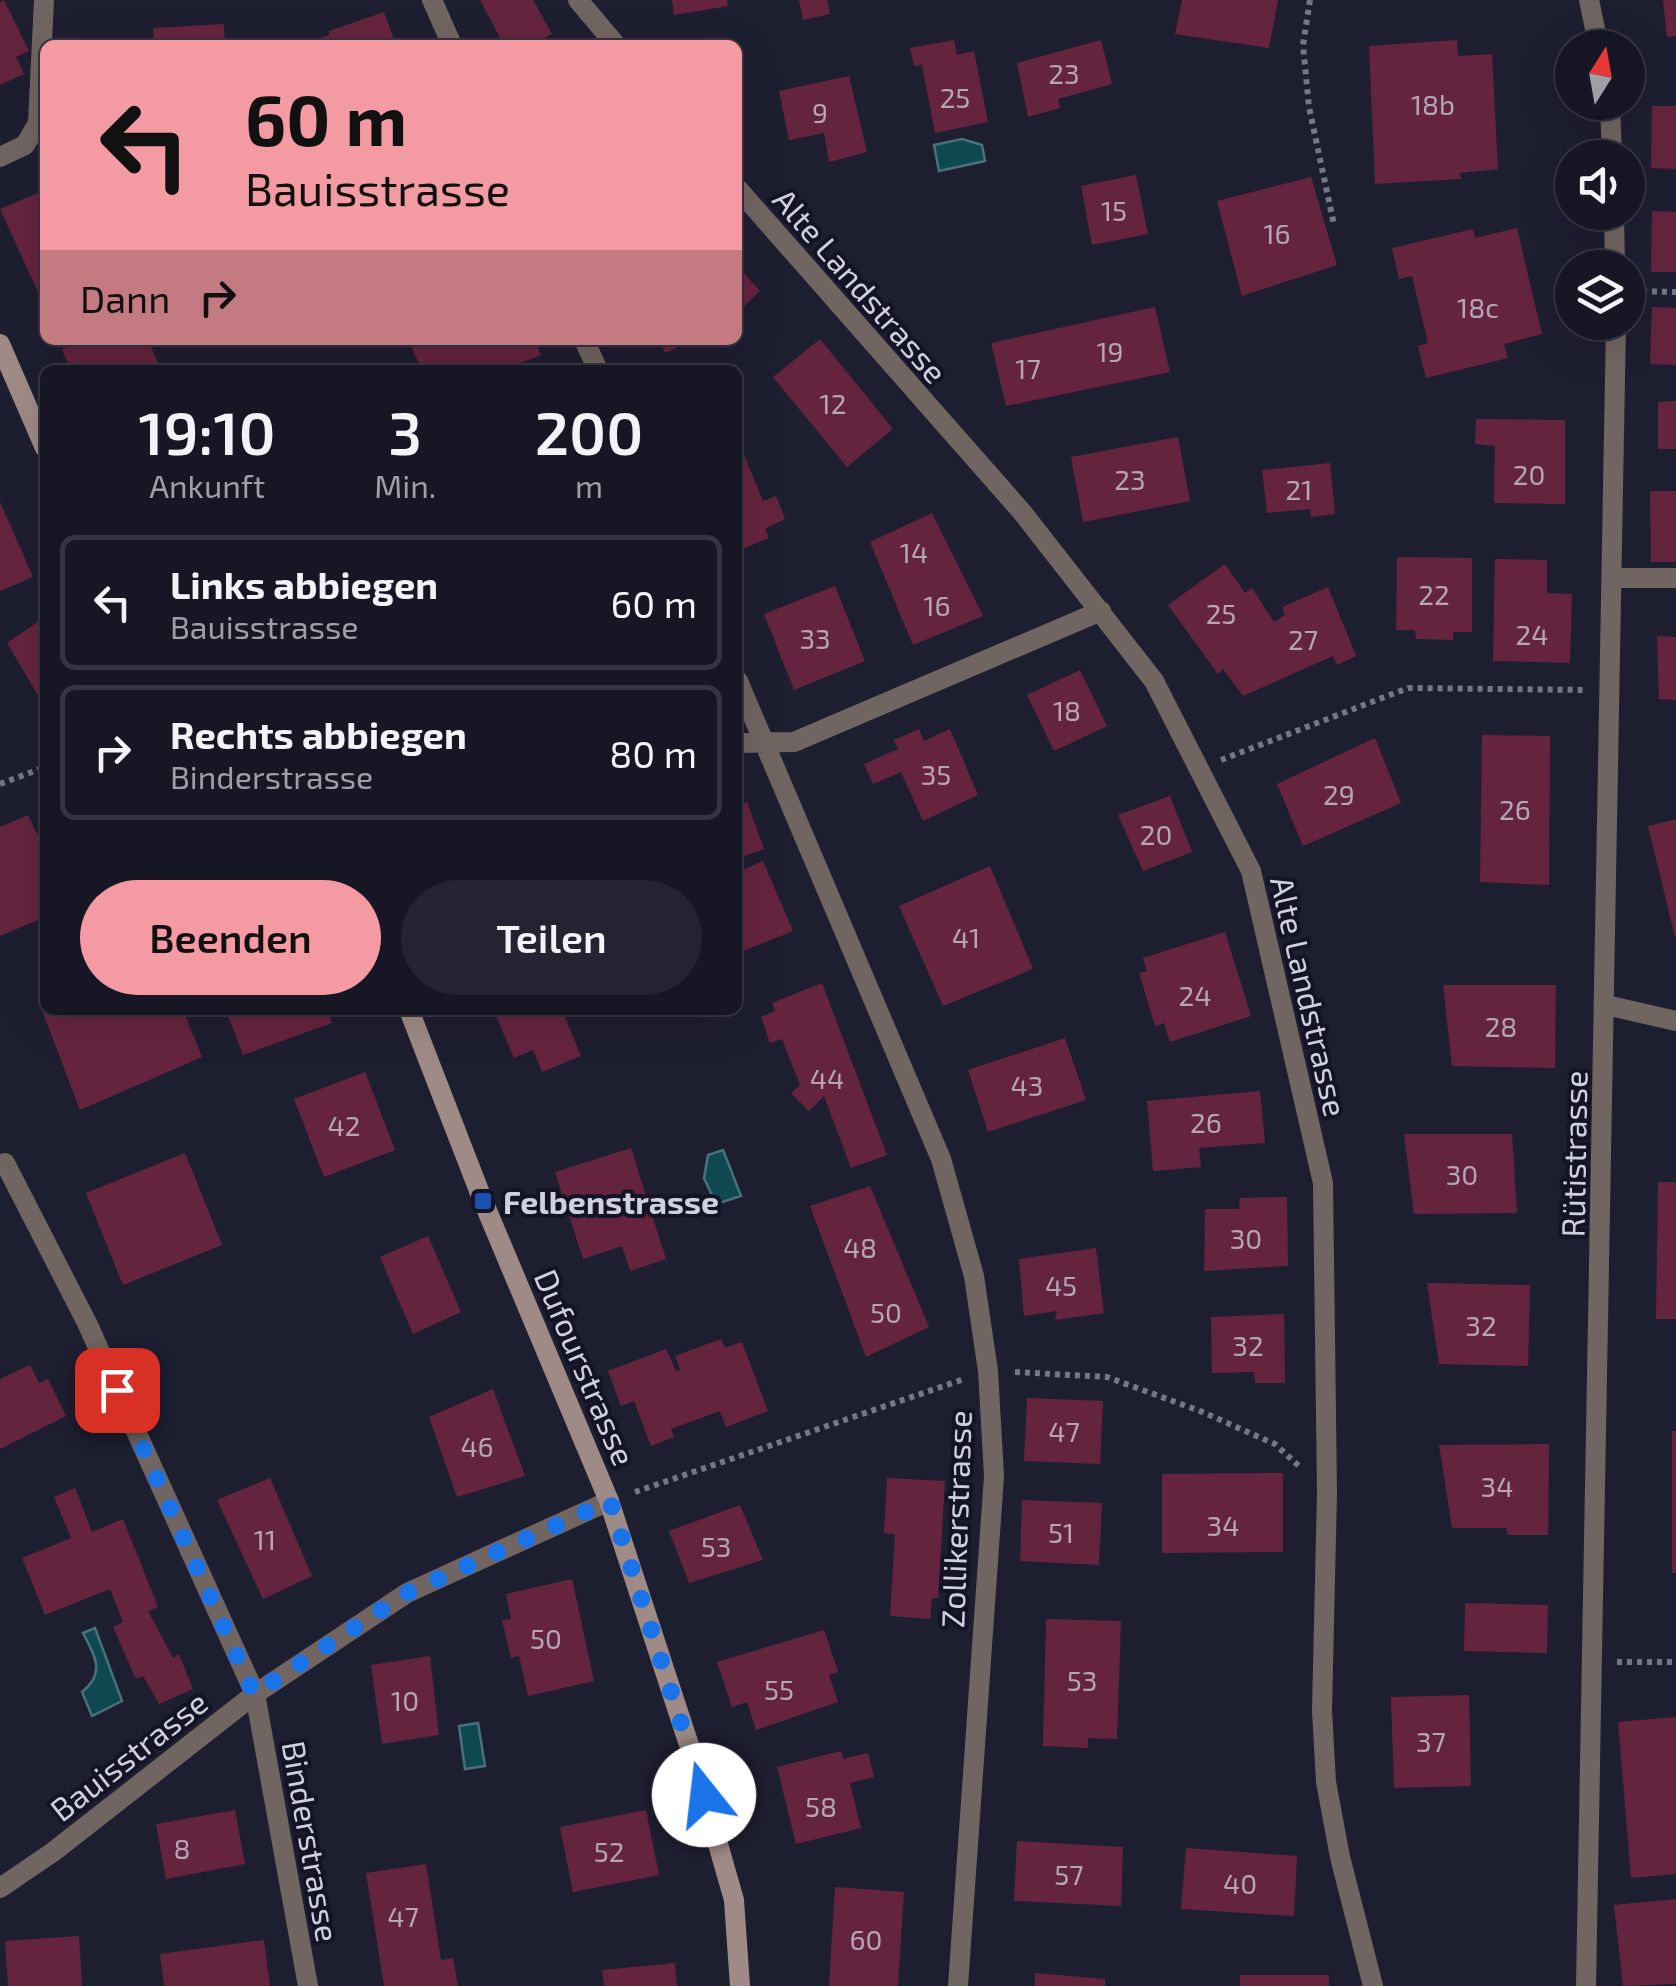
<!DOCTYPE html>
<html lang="de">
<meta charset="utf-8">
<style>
body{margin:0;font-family:"Exo 2",sans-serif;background:#232332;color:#f1f3f6;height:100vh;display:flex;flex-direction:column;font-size:38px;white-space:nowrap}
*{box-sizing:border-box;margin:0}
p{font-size:32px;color:#9e9fa7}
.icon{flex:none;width:55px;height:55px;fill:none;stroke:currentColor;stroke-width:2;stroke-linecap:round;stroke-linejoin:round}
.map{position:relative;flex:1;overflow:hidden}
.drawer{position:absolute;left:40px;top:365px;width:702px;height:650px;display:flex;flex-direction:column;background:#161625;border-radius:15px;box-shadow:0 10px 40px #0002,0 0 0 2px #353542}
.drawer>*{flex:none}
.hud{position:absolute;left:40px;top:40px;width:702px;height:305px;border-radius:15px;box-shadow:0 10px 40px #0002,0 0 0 2px #353542;background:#f49aa2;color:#111;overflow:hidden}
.needle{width:65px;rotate:11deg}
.fabs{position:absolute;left:1555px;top:30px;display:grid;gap:20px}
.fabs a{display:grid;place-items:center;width:90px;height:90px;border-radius:50%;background:#161625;box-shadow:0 10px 40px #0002,0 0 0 2px #353542;font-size:50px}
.pin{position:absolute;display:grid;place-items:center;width:85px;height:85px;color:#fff;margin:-42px;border-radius:20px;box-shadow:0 5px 15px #0006}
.me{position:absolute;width:110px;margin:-55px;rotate:344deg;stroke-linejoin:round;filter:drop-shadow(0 0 8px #0008)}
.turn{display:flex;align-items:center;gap:35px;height:210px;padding:0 40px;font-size:45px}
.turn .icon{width:130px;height:130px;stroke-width:2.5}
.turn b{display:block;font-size:70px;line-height:85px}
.then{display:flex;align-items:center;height:95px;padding:0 40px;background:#0003;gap:20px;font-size:38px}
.eta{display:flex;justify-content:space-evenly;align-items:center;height:170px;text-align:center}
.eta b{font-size:60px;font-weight:600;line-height:70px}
.primary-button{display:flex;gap:20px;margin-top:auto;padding:20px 40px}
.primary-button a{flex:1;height:115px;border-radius:60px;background:#f49aa2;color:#111;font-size:40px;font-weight:600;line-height:115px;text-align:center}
.primary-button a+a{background:#232332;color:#f1f3f6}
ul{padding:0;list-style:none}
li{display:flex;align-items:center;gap:30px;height:135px;margin:0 20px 15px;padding:0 20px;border:5px solid #353542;border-radius:15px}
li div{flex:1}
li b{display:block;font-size:38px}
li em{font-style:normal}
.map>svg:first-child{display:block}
.water{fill:#0e4851;stroke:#48717b;stroke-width:2.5}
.building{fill:#65243e}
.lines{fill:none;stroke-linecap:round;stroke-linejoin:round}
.path{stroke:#767687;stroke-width:6;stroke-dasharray:5 5;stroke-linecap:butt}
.lane{stroke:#716561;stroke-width:20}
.street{stroke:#716561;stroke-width:20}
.secondary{stroke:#9f8b85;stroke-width:20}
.route{stroke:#1a73e8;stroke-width:18;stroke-dasharray:0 32.4}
.transit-dot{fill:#1a4fb4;stroke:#151427;stroke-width:4}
.labels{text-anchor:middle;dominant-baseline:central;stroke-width:8;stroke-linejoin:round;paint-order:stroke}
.number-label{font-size:28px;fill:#b5a6b6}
.street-label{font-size:32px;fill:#d0d1de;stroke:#151427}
.poi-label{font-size:32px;font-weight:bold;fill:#d0d1de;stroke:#151427;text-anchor:start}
</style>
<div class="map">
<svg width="1676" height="1986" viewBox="0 0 1676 1986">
<rect width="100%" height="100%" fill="#1e1e31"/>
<path class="water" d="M962 139 982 145 985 161 939 171 934 145Z
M723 1150 741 1196 716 1204 704 1178 708 1155Z
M95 1628 122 1701 92 1716 82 1692C106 1673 95 1656 83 1633Z
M478 1723 485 1766 465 1769 459 1726Z"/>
<path class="building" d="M4 0 29 51 16 57 24 74 0 85V2Z
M480 0H533L552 34 531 45H504Z
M672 0H727L728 6 674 15Z
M799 0H827L830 14 803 20Z
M1182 0H1278L1269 48 1175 34Z
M1663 0H1676V36L1667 37Z
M384 12 396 45H317L315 40 329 35V31Z
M224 24 225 45H154L153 28Z
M954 40 957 55 974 51 988 122 935 133 922 65 914 66 910 48Z
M1101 40 1112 84 1058 99 1060 108 1028 117 1017 63Z
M1457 40 1458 56 1492 54 1498 169 1460 173 1461 179 1375 184 1369 46Z
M849 76 867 152 829 162 824 133 789 140 779 91Z
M1652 106H1676V169L1651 168Z
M1136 175 1148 234 1092 245 1081 186Z
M1311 177 1337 265 1242 296 1217 201Z
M45 190V287L37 290 0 209Z
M1652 211 1676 212V272H1651Z
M1517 228 1542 334 1504 344 1508 358 1426 378 1418 346 1428 343 1412 276 1399 279 1392 248 1473 229 1475 238Z
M738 267 760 291 738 312Z
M1155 307 1170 372 1006 406 991 343Z
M1652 307 1676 308V365L1650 364Z
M820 339 893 429 847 467 773 377Z
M83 340H148L161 370H71L62 349Z
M408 340H535L541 355 503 370H422Z
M659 340H694L665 353Z
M1676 401V449H1658V402Z
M1476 419 1565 420V504L1494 503 1495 446 1475 444Z
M1178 437 1190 501 1083 522 1071 457Z
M738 440 763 501 776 496 785 519 765 529 769 538 738 551Z
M1330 463 1335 514 1311 517 1310 509 1267 513 1262 470Z
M1650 491H1676V562H1651Z
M0 502 33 577 0 591Z
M932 513 983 616 913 645 870 542Z
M1397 557 1472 558V632H1453V640L1416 639 1415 630H1396Z
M1495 559 1547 560V593L1572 594 1570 663 1493 661Z
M1225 564 1245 593 1252 588 1274 622 1285 615 1282 607 1328 587 1356 656 1337 665 1333 656 1243 696 1223 669 1218 674 1168 605Z
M835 586 865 661 794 690 764 614Z
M45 617V707L7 643Z
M1657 636 1676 637V700L1659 699Z
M1080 670 1107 726 1054 751 1027 695Z
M919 729 924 741 950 729 978 795 923 821 901 772 873 784 864 764 898 749 894 740Z
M1482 735 1550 736 1549 885 1480 882Z
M1375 738 1401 803 1303 846 1277 784Z
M1170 796 1192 852 1143 871 1118 815Z
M747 802 764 849 738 858V806Z
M28 815 45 850V917L0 936V827Z
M1676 819V937H1675L1648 826Z
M763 861 793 931 738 953 744 968 738 971V872Z
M990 866 1033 969 943 1006 899 906Z
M1225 932 1251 1016 1170 1042 1164 1023 1155 1026 1139 973 1147 971 1143 958Z
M822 983 887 1155 851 1168 824 1096 809 1111 791 1093 800 1085 782 1039 770 1043 761 1017 775 1011 772 1003Z
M1443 985H1556L1555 1068 1452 1066Z
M50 1010H183L202 1057 80 1110 43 1013Z
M226 1010H327L332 1023 243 1055Z
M510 1010H562L581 1056 542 1072 533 1050 514 1058 496 1016Z
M1065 1038 1086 1100 988 1132 968 1070Z
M365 1072 395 1150 324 1177 294 1099Z
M1260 1091 1265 1143 1199 1148 1201 1167 1153 1171 1147 1101Z
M1404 1134H1512L1517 1213 1414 1214Z
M631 1148 666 1259 630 1271 622 1246 583 1259 555 1172Z
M185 1153 222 1245 123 1285 86 1193Z
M1658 1182H1676V1319H1656Z
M870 1186 929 1327 866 1357 810 1206Z
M1287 1197 1288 1266 1204 1271 1205 1209H1239L1240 1198Z
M428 1236 461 1312 413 1334 380 1257Z
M1096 1248 1104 1313 1055 1320 1057 1311 1024 1316 1019 1259Z
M1427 1283 1530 1285 1528 1366 1439 1364Z
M1284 1314 1285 1383H1255L1254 1372 1212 1373 1211 1317Z
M721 1339 725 1348 742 1342 768 1411 726 1427 720 1411 671 1429 674 1437 651 1446 634 1401 621 1406 608 1371 666 1349 676 1371 680 1370 675 1356Z
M30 1365 39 1383 48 1379 66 1416 0 1449V1379Z
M493 1389 525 1476 457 1497 429 1417Z
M1027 1398 1103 1401 1100 1464 1024 1461Z
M1672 1431H1676V1573H1672Z
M1549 1444 1548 1535H1508L1506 1528H1452L1439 1445Z
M1283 1473V1552L1162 1553V1474Z
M270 1478 312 1576 263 1599 217 1500Z
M887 1478 945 1481 938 1598H932L930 1619 890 1616 895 1534 884 1533Z
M75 1488 92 1532 123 1519 158 1607 148 1611 173 1658 179 1654 193 1689 159 1704 143 1676 136 1679 113 1627 123 1622 110 1589 45 1615 22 1558 71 1538 54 1497Z
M1022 1500 1102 1503 1099 1565 1020 1561Z
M740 1505 763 1560 689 1583 669 1531Z
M572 1579 594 1681 528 1696 519 1656 511 1658 502 1620 511 1619 506 1594Z
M1465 1603 1548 1605 1547 1653 1464 1651Z
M1046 1619 1121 1621 1117 1739 1088 1738V1748L1043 1746Z
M824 1630 838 1672 829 1675 838 1702 756 1730 747 1702 732 1707 717 1662Z
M430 1656 439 1735 382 1744 371 1665Z
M1469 1695 1471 1786 1394 1788 1391 1697Z
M1676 1717V1874L1631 1878 1618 1722Z
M841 1751 843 1759 868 1753 874 1777 850 1783 861 1828 796 1844 777 1767Z
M235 1810 245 1864 166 1879 156 1824Z
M646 1810 659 1875 573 1892 560 1827Z
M1017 1841 1123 1847 1121 1906 1014 1901Z
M1186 1848 1297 1856 1294 1916 1181 1909Z
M426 1864 441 1960 453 1958 458 1986H384L366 1873Z
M835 1887 904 1892 898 1986H829Z
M1676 1899V1984L1623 1986 1614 1905Z
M79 1936 82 1986H8L5 1941Z
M264 1940 270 1986H164L160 1954Z
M675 1963 677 1986H604L602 1970Z
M1035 1973 1105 1979V1986H1035Z
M1240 1975H1329V1986H1240Z"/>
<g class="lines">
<path class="path" d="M1310 0 1303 45 1309 107 1334 225
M1632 291 1676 292
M1221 760 1408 688 1586 690
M0 784 45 767
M1015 1372 1107 1377 1200 1411 1275 1444 1300 1467
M635 1492 964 1379
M1617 1662H1676"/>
<path class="lane" d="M1613 578H1676"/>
<path class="street" d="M432 0 452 45
M578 0 616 45
M1589 0 1599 48
M1610 102 1612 158
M0 157 25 145 38 123 44 0
M738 189 1022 512 1154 681 1251 871 1323 1183 1327 1492 1322 1710 1326 1782 1340 1857 1373 1986
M1614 212 1615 268
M584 340 598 370
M738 681 941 1159 974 1276 988 1371 994 1476 958 1986
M738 743 794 742 1101 611
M1606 1005 1676 1021
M5 1163 87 1323 255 1694 308 1986
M0 1888 53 1852 255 1694 407 1593 609 1501
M1586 1986 1616 322"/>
<path class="secondary" d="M0 344 45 448
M409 1010 483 1201 609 1501 694 1760 734 1900 740 1986"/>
</g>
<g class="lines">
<path class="route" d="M117 1390 254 1694 407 1593 610 1501 704 1795"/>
</g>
<rect class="transit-dot" x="473" y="1191" width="20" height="20" rx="5"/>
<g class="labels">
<g class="number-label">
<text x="1064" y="73">23</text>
<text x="955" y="97">25</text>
<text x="1433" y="104">18b</text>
<text x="820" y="112">9</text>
<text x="1114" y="210">15</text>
<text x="1277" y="233">16</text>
<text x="1478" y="307">18c</text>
<text x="1110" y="351">19</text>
<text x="1028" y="368">17</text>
<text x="833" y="403">12</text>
<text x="1529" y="474">20</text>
<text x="1130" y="479">23</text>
<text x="1299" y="489">21</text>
<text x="914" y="552">14</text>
<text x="1434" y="594">22</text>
<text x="937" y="605">16</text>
<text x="1221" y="613">25</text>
<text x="1532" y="634">24</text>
<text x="815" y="638">33</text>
<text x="1303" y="639">27</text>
<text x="1067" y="710">18</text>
<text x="936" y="774">35</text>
<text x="1339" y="794">29</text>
<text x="1515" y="809">26</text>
<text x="1156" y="834">20</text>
<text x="966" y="937">41</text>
<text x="1195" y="995">24</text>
<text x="1501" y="1026">28</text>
<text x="827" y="1078">44</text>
<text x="1027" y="1085">43</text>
<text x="1206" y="1122">26</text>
<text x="344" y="1125">42</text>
<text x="1462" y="1174">30</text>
<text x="1246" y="1238">30</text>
<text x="860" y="1247">48</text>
<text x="1061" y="1285">45</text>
<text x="886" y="1312">50</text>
<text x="1481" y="1325">32</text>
<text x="1248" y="1345">32</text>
<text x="1064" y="1431">47</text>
<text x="477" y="1446">46</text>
<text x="1497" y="1486">34</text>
<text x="1223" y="1525">34</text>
<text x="1061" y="1532">51</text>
<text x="265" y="1539">11</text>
<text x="716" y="1546">53</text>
<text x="546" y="1638">50</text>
<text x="1082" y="1680">53</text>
<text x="779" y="1689">55</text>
<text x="405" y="1700">10</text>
<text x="1431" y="1741">37</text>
<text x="821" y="1806">58</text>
<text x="182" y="1848">8</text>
<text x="609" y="1851">52</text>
<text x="1069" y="1874">57</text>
<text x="1240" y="1883">40</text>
<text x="403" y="1916">47</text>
<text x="866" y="1939">60</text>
</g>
<g class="street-label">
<text transform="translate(861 285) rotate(49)">Alte Landstrasse</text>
<text transform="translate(1310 996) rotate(77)">Alte Landstrasse</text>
<text transform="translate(1573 1154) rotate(-89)">Rütistrasse</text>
<text transform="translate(586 1367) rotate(67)">Dufourstrasse</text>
<text transform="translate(955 1519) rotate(-88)">Zollikerstrasse</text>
<text transform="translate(128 1755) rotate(-38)">Bauisstrasse</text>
<text transform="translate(312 1841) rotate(80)">Binderstrasse</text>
</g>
<g class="poi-label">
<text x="503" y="1201">Felbenstrasse</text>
</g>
</g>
</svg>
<div class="fabs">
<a><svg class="needle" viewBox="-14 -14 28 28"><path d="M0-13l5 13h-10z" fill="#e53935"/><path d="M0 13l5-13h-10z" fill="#9e9fa7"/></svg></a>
<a><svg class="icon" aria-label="sound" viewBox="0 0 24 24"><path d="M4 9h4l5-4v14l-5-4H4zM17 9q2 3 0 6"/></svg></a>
<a><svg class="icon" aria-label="layers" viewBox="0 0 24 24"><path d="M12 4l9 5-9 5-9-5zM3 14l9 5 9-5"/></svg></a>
</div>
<div class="pin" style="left:117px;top:1390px;background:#d93025"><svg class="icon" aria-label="arrive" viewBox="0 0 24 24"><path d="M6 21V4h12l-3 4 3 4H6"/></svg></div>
<svg class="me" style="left:704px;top:1795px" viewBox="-20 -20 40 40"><circle r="19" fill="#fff"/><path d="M0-13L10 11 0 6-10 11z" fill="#1a73e8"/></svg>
<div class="hud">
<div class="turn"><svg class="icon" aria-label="left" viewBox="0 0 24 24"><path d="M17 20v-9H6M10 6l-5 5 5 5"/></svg><div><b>60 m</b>Bauisstrasse</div></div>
<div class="then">Dann<svg class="icon" aria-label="right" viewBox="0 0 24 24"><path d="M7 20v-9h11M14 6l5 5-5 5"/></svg></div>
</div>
<section class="drawer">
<div class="eta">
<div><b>19:10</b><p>Ankunft</p></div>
<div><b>3</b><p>Min.</p></div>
<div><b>200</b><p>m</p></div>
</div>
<ul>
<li><svg class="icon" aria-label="left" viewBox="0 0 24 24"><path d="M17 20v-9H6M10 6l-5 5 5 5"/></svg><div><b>Links abbiegen</b><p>Bauisstrasse</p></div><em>60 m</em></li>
<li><svg class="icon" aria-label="right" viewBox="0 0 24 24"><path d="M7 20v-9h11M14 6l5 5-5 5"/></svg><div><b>Rechts abbiegen</b><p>Binderstrasse</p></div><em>80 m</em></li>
</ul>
<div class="primary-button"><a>Beenden</a><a>Teilen</a></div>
</section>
</div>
